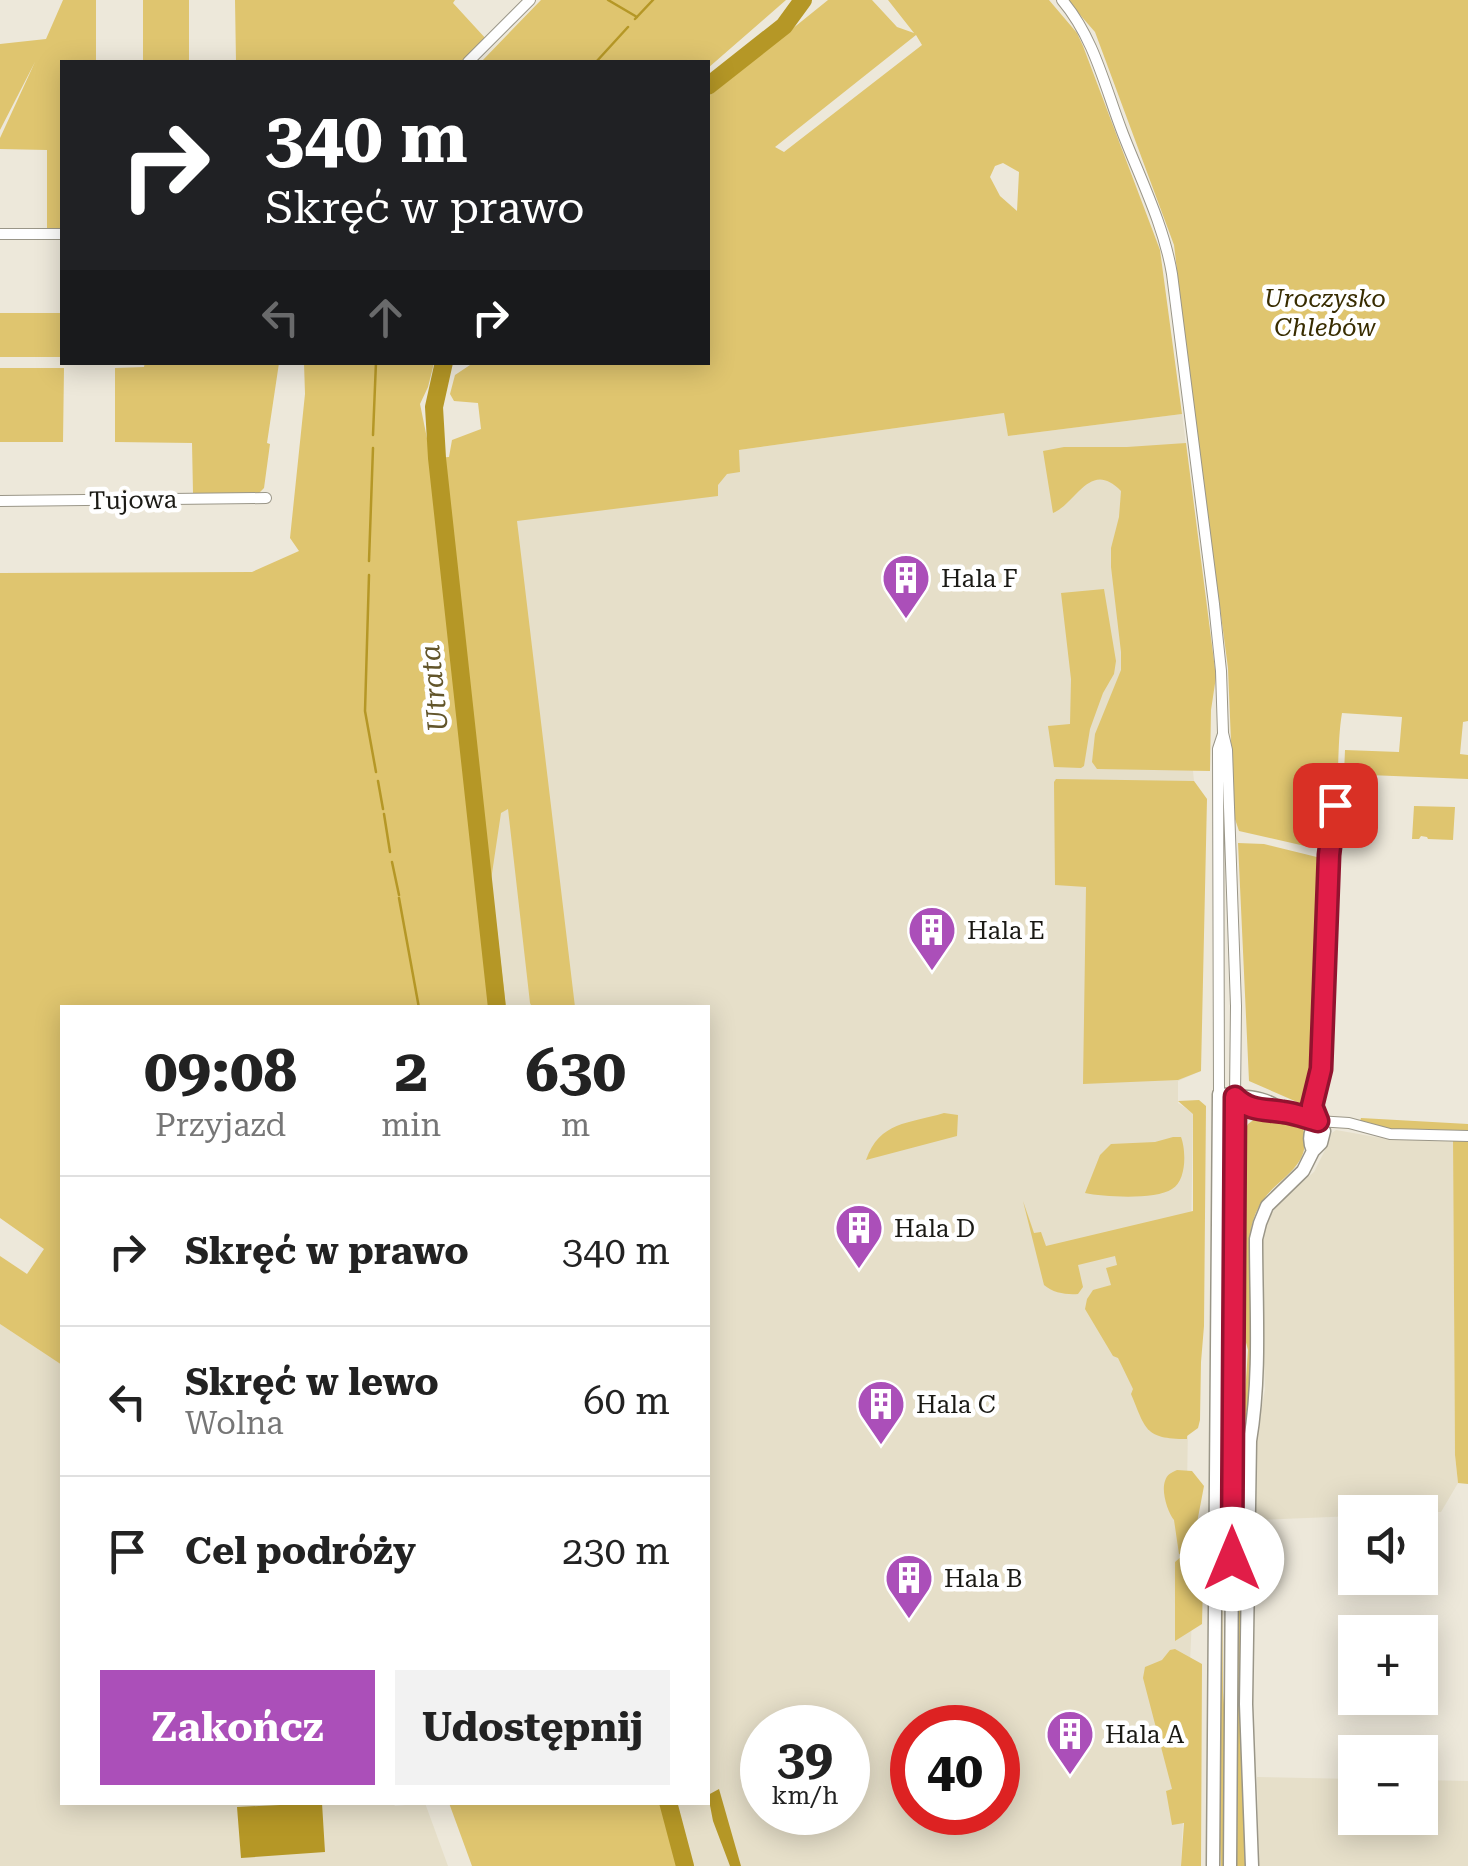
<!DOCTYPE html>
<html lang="pl">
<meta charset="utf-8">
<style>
body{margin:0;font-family:"Roboto Serif",serif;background:#f2f2f2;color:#222;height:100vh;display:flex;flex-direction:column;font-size:38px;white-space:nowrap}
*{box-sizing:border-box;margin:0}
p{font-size:32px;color:#767676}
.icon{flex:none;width:55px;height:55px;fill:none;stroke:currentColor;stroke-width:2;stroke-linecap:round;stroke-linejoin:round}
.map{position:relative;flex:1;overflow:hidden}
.drawer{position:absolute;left:60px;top:1005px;width:650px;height:800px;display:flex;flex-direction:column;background:#fff;border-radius:0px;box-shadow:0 5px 25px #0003}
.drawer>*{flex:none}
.hud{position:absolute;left:60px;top:60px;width:650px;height:305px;border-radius:0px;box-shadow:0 5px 25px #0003;background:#202124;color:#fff;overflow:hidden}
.buttons{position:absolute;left:1338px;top:1495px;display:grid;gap:20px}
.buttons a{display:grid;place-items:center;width:100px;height:100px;border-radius:0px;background:#fff;box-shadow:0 5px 25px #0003;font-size:50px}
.speed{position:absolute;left:740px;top:1705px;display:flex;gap:20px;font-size:50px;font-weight:700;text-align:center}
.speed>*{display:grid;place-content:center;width:130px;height:130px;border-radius:50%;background:#fff;box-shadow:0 5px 25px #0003;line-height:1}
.speed small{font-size:25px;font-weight:400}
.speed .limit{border:15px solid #d22;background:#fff;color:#111}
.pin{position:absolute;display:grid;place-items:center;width:85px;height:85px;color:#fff;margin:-42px;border-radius:20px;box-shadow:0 5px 15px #0006}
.me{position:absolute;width:110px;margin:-55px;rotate:0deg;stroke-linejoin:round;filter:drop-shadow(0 0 8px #0008)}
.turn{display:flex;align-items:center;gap:35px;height:210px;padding:0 40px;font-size:45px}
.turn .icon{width:130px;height:130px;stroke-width:2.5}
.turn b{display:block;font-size:70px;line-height:85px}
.lanes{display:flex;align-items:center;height:95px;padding:0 40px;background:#0003;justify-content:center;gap:50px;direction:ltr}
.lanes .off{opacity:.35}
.eta{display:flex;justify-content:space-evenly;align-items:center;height:170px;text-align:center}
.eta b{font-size:60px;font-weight:700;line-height:70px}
.cta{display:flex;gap:20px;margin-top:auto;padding:20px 40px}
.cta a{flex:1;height:115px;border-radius:0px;background:#ab4fb9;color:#fff;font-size:40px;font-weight:700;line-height:115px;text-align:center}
.cta a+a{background:#f2f2f2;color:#222}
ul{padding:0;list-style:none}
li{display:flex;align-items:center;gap:30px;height:150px;padding:0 40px;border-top:2px solid #e0e0e0}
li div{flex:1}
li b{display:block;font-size:38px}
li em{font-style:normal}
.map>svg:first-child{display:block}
.built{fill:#e6dfc9;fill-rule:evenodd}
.green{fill:#dfc56f;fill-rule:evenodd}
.water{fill:#b59726}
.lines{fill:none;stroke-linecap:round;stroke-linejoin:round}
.stream{stroke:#b59726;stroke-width:2.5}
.river{stroke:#b59726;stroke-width:18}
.minor-casing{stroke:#9a9688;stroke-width:12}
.tertiary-casing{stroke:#9a9688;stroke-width:15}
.minor{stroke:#fff;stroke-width:10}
.tertiary{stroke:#fff;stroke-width:12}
.route-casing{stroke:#92132f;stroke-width:25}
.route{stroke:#e11d48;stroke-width:18}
.labels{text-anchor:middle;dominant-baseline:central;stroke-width:9;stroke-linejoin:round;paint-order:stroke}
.park-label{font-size:25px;font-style:italic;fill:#382c00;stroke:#fff}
.street-label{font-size:25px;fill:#1b1a15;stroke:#fff}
.poi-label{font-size:25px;fill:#1b1a15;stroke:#fff;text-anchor:start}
.water-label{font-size:28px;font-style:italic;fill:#62552a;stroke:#fff}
</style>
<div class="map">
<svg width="1468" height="1866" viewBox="0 0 1468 1866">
<rect width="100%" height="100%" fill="#ede8da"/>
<path class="built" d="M1004 413 1009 436 1182 414 1214 661 1215 668 1193 771 1194 781 1207 799 1193 876 1201 1071 1178 1081V1103L1193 1113 1186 1550 1193 1595 1181 1866H693L677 1803 708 1802V1008L506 1007 480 790 453 490ZM762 1728H848V1812H762ZM912 1728H998V1812H912Z
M1336 1130 1387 1139 1453 1138 1455 1455 1458 1483 1441 1512H1355V1516L1256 1520 1257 1434 1265 1389 1262 1308 1263 1234 1269 1216 1286 1196 1314 1172 1325 1150 1329 1135Z
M0 1324 62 1365V1802H392L395 1806 425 1803 448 1866H0Z
M1257 1777 1355 1779V1818H1420V1780L1468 1781V1866H1259Z"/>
<path class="green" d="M63 0H96V62H62V228H47V150L0 149V138L35 62 0 130V44L46 39Z
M143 0H189V62H143Z
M235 0H455L453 3 487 40 466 62H236Z
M541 0H786L708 68V62H481Z
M828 0H872L897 27 914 33 888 0H1049L1077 33 1083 46 1160 250 1182 414 1008 436 1004 413 739 450 740 472 727 474 718 485V496L517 521 575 1007H532L530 1003 508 809 501 813 491 880 506 1007 62 1008V1365L0 1324V1256L27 1274 44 1249 0 1218V573L252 572 299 551 290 538 305 394 304 363H434L428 387 420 404 431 458 449 457 452 440 481 429 478 403 454 401 450 394 455 375 473 363 708 362V97ZM916 35 922 45 784 152 775 147ZM1003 163 1019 172 1017 211 1000 196 990 177 995 166Z
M1067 0H1468V721L1463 722 1460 754 1468 755V779L1344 774 1345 750 1399 752 1402 717 1342 713C1335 753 1343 807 1324 845L1305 846 1239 831 1234 816 1228 668 1194 413 1174 245 1095 32Z
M0 313H62V357H0Z
M145 362 279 363 267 443 270 444 264 488 258 494 193 493 192 443 115 442V368L144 367Z
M0 368H64L63 442H0Z
M1186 443 1216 677 1211 710 1210 771 1097 769 1092 762 1095 734 1121 670V652L1111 567V548L1119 517 1121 491C1090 459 1077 503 1053 513L1043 451 1064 447H1127Z
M1104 589 1116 661 1114 674 1103 693 1090 729 1084 766 1081 768 1054 767 1048 726 1070 724 1071 679 1061 593Z
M1056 779 1194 781 1207 799 1201 1071 1178 1080 1083 1084 1086 887 1055 885 1054 782Z
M1414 806 1455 807 1453 840 1428 839 1427 837 1421 836 1419 839H1412Z
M1238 843 1264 844 1325 859 1312 1099 1304 1105 1249 1081Z
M1199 1100 1206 1106 1204 1326 1201 1362 1200 1420 1198 1428 1187 1436V1439C1144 1439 1146 1429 1131 1394L1133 1389 1118 1358 1113 1356 1085 1309 1087 1299 1093 1290 1111 1285 1106 1268 1117 1265 1115 1256 1078 1265 1083 1287 1078 1294C1067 1295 1053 1293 1044 1285L1023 1201 1034 1233 1041 1232 1046 1246 1193 1211V1114L1178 1101Z
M944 1113 958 1115 957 1136 866 1160C880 1121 908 1124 944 1113Z
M1260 1115C1274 1116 1291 1118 1303 1128 1313 1166 1281 1175 1263 1200 1255 1212 1251 1224 1250 1238L1251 1388 1244 1427 1241 1696 1247 1866H1237L1238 1425 1243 1424 1248 1350 1244 1335 1245 1130 1248 1124Z
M1361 1118 1468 1124V1133C1437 1132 1386 1137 1360 1121Z
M1173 1137H1181C1186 1150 1187 1180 1172 1189 1156 1200 1104 1197 1085 1193L1100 1155 1111 1144 1155 1142Z
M1453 1138 1468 1139V1484L1458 1483 1455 1455Z
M1223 1142H1227L1226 1206 1229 1249 1228 1414H1221Z
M1221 1469 1223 1692 1226 1731 1225 1866H1221L1218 1797Z
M1177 1470 1192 1471 1204 1486 1196 1528 1195 1551 1203 1582 1202 1624 1175 1641V1562L1182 1556V1564H1186L1187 1555 1179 1554 1174 1520C1168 1513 1161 1492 1165 1481 1167 1474 1171 1473 1177 1470Z
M1175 1649 1202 1664 1201 1866H1181L1184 1823 1172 1825 1166 1791 1172 1789 1143 1678 1145 1667 1162 1660 1170 1650Z
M449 1803H677L693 1866H472Z"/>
<path class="water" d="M719 1789 741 1866H730L713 1821 708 1795Z
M322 1803 325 1852 241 1858 237 1807Z"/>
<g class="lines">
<path class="stream" d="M608 0 637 17
M635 19 653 0
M596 62 628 27
M373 435 376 362
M369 561 373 448
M369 575 365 711 376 772
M378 781 383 809
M384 814 390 852
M392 862 399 895
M399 898 419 1008"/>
<path class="river" d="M708 86 784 26 803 0
M444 362 434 407 437 458 497 1008
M668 1802 685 1866"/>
<g class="minor-casing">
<path id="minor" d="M1062 0C1095 39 1105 88 1123 134 1141 180 1164 226 1172 274L1214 604 1221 671 1223 733 1227 750 1236 1006 1235 1097
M468 62 530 0
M0 234H62
M0 501 266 498
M1338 799 1335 805 1328 870 1321 1075 1312 1106 1317 1121 1349 1123 1390 1134 1468 1136
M1219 1094 1218 749 1223 734"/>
</g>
<g class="tertiary-casing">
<path id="tertiary" d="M1235 1097C1249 1112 1264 1109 1283 1112 1294 1113 1306 1118 1317 1121
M1313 1151C1308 1140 1310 1130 1317 1121
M1213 1866 1219 1094C1241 1098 1264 1094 1282 1111
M1230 1866 1235 1097
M1252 1866 1246 1704 1250 1441C1261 1375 1256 1306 1256 1239L1260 1223 1267 1206 1303 1171 1313 1151 1321 1143 1324 1131 1317 1121"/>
</g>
<use href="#minor" class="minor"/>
<use href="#tertiary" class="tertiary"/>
</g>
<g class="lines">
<g class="route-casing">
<path id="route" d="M1232 1559 1235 1097C1249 1111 1264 1109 1283 1112 1294 1113 1307 1118 1318 1121L1312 1106 1321 1069 1329 855 1335 805"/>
</g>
<use href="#route" class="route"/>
</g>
<defs>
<g id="building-pin" transform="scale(2.5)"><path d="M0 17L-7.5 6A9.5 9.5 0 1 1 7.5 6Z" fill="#ab4fb9" stroke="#fff"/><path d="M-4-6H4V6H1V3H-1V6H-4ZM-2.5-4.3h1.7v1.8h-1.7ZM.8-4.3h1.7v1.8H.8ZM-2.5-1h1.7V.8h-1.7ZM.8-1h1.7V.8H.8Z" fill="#fff"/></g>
</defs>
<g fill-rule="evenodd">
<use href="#building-pin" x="906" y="578"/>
<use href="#building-pin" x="932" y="930"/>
<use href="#building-pin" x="859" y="1228"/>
<use href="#building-pin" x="881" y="1404"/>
<use href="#building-pin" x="909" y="1578"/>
<use href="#building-pin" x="1070" y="1734"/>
</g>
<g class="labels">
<g class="park-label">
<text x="1325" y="298">Uroczysko<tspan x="1325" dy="29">Chlebów</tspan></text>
</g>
<g class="street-label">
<text transform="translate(133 500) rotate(-1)">Tujowa</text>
</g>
<g class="poi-label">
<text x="941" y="578">Hala F</text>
<text x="967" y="930">Hala E</text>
<text x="894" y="1228">Hala D</text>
<text x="916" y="1404">Hala C</text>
<text x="944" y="1578">Hala B</text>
<text x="1105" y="1734">Hala A</text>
</g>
<g class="water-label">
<text transform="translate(434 688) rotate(-96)">Utrata</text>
</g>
</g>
</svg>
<div class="buttons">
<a><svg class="icon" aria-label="sound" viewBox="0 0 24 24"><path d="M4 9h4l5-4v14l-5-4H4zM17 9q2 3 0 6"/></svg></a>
<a>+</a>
<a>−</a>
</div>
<div class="speed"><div>39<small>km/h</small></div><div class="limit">40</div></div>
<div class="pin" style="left:1335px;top:805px;background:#d93025"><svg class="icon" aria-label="arrive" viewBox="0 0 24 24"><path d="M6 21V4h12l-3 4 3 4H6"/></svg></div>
<svg class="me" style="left:1232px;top:1559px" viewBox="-20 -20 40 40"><circle r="19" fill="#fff"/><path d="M0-13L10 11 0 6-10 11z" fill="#e11d48"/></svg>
<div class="hud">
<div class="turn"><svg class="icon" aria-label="right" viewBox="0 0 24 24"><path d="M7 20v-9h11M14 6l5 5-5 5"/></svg><div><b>340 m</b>Skręć w prawo</div></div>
<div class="lanes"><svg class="icon off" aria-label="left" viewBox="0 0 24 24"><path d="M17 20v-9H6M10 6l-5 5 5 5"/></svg><svg class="icon off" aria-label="ahead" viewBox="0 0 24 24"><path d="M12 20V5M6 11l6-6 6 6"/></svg><svg class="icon" aria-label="right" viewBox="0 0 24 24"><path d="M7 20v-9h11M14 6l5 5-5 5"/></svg></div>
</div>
<section class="drawer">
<div class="eta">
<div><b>09:08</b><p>Przyjazd</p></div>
<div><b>2</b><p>min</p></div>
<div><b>630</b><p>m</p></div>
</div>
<ul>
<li><svg class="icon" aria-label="right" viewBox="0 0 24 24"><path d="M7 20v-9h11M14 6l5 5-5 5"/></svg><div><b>Skręć w prawo</b></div><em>340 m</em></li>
<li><svg class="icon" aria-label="left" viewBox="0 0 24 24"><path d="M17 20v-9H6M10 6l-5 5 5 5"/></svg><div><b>Skręć w lewo</b><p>Wolna</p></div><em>60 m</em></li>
<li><svg class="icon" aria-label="arrive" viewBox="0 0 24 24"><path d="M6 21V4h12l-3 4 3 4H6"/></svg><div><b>Cel podróży</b></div><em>230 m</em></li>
</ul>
<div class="cta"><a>Zakończ</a><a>Udostępnij</a></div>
</section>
</div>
